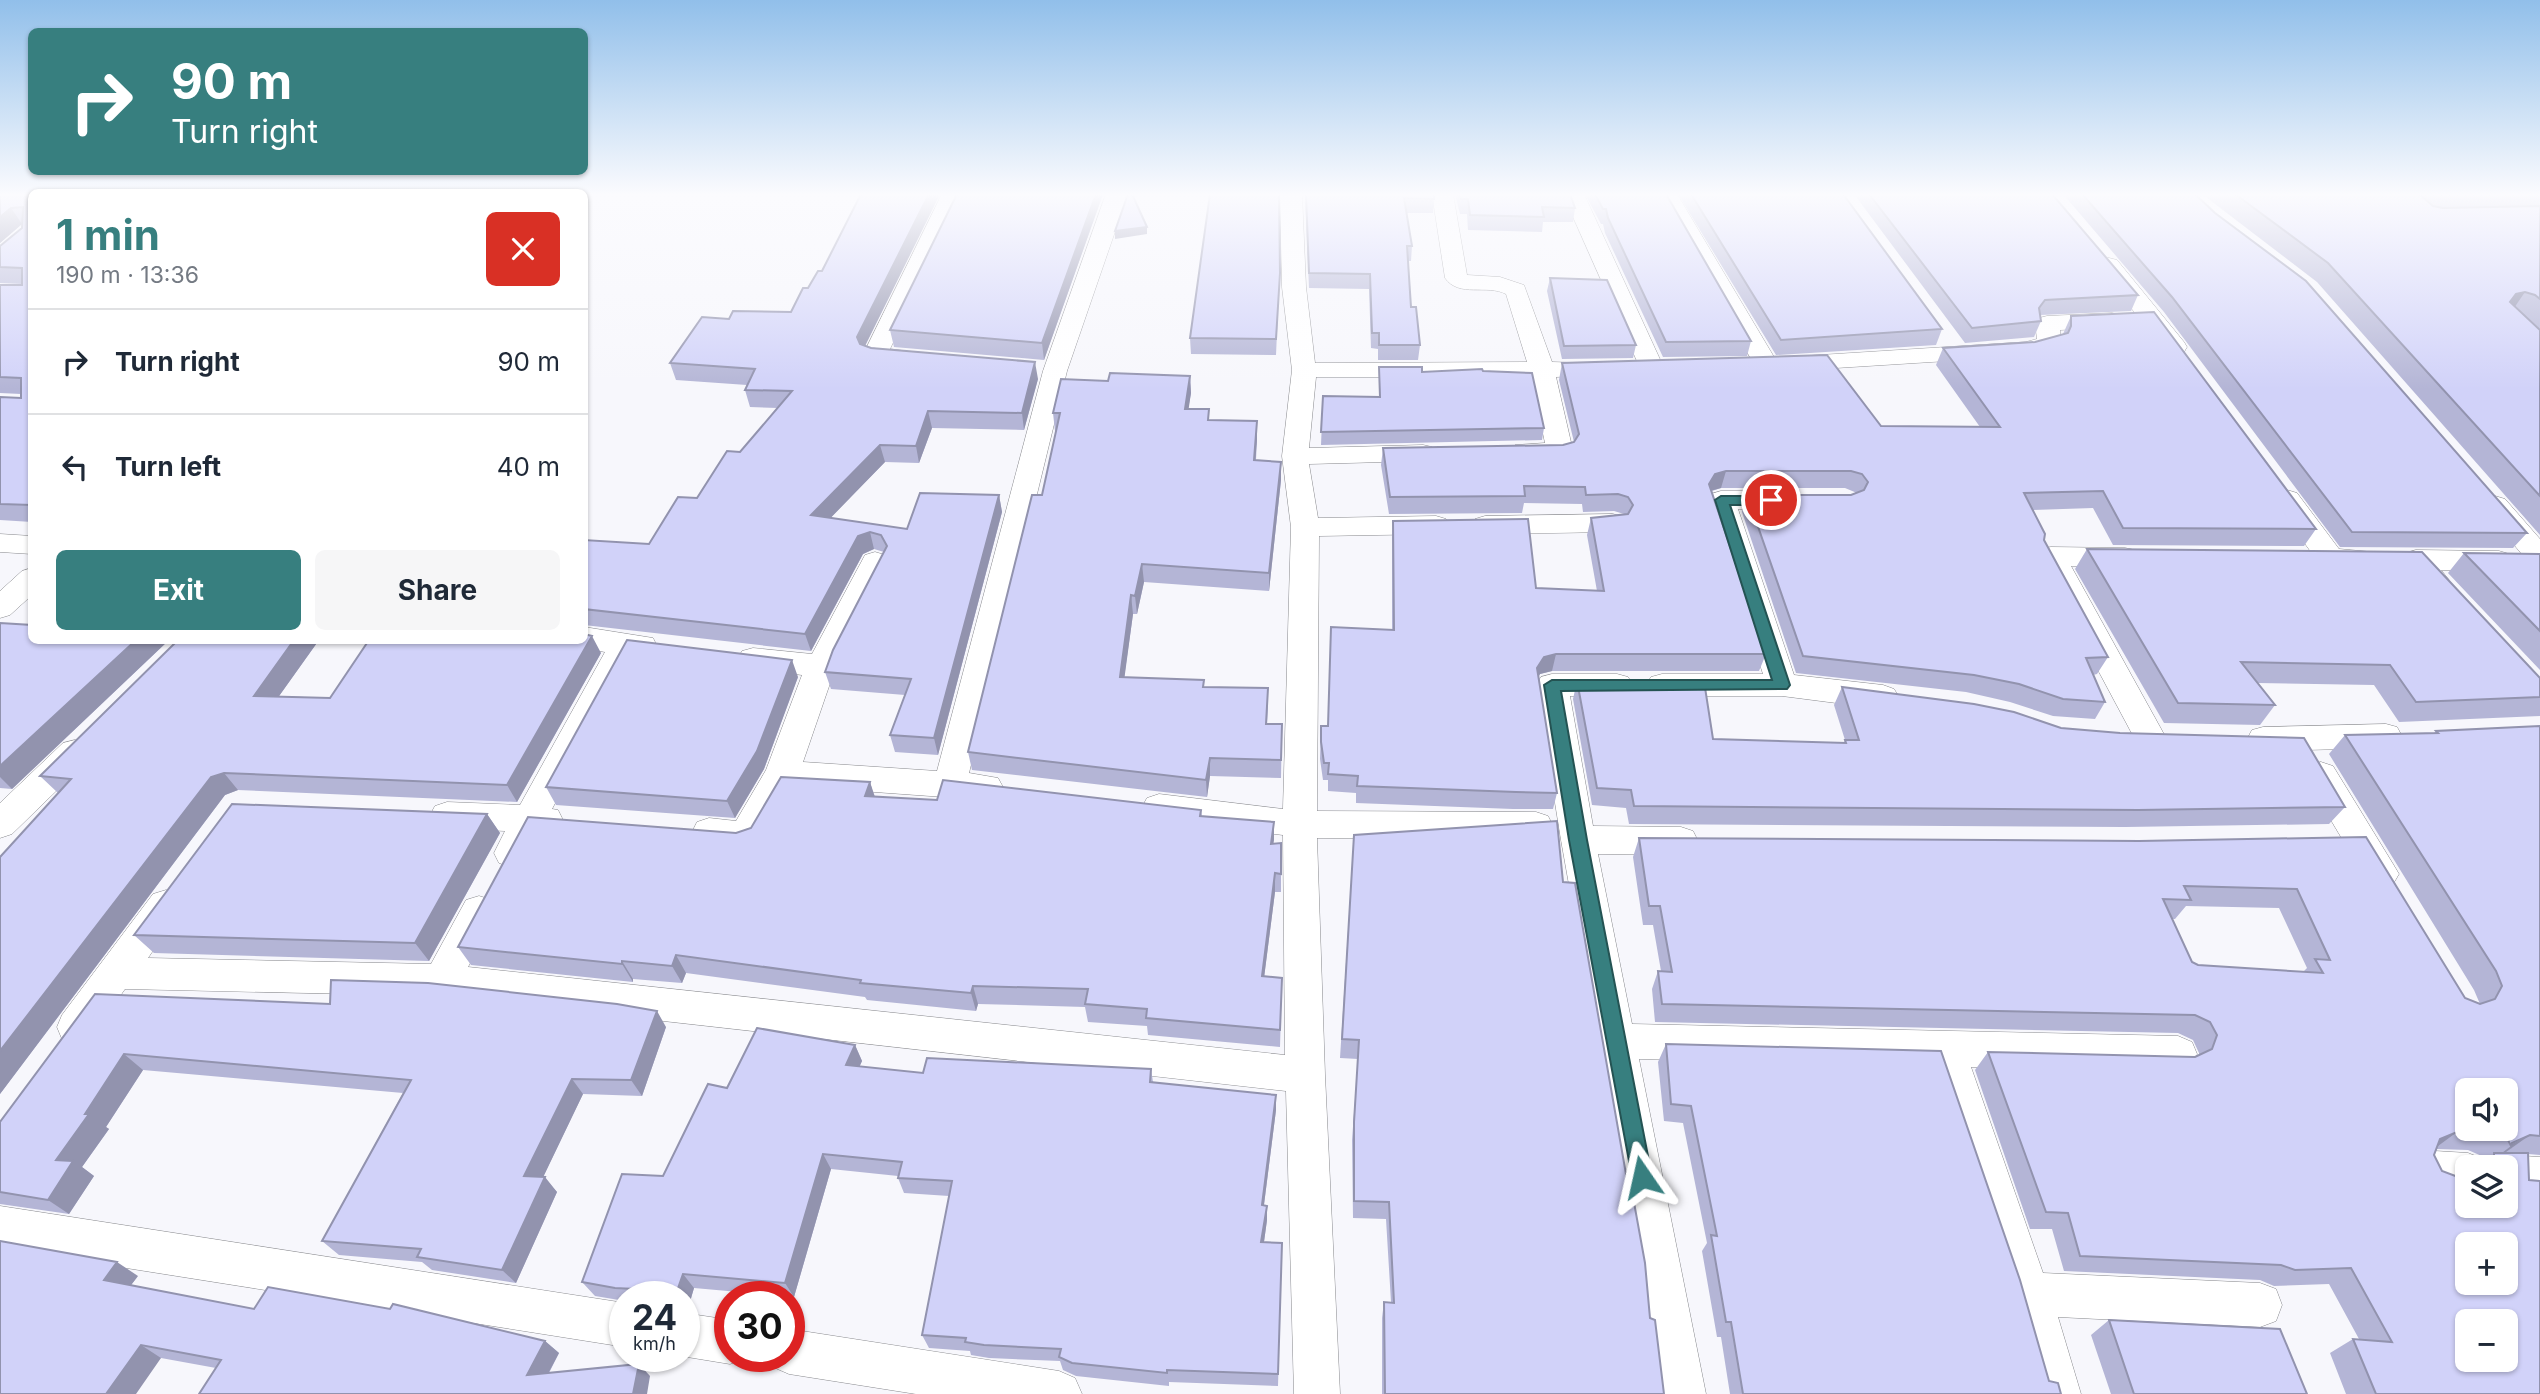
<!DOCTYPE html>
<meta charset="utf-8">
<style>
body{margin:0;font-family:Inter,sans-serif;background:#f6f6f7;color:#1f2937;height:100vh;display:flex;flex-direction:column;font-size:26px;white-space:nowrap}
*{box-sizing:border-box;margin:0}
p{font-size:23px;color:#747a83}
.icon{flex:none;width:38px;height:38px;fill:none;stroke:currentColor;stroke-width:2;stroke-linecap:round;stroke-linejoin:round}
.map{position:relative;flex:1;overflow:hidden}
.details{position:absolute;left:28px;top:189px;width:560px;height:455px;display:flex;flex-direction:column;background:#fff;border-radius:10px;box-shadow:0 2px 5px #0004}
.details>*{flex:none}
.top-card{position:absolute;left:28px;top:28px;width:560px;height:147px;border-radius:10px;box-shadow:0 2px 5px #0004;background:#377f7f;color:#fff;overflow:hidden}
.controls{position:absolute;left:2455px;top:1078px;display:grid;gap:14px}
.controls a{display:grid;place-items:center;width:63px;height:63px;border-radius:10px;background:#fff;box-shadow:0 2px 5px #0004;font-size:35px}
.speed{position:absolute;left:609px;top:1281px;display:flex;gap:14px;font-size:35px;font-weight:700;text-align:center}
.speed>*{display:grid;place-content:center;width:91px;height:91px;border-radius:50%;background:#fff;box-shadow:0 2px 5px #0004;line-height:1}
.speed small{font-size:18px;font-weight:400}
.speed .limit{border:10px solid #d22;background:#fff;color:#111}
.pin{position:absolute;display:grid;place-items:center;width:60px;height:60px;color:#fff;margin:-30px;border:4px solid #fff;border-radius:50%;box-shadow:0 2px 7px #0007}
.me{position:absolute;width:77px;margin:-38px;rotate:349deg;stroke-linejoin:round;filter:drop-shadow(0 0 5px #0008)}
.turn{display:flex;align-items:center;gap:24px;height:147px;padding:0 28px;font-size:32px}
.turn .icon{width:91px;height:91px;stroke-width:2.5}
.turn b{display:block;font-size:49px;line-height:60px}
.round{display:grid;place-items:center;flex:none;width:74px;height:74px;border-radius:10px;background:#f6f6f7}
.overview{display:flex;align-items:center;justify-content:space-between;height:119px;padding:0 28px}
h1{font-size:42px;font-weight:700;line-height:52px;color:#377f7f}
.cta{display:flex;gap:14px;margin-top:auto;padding:14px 28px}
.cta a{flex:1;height:80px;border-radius:10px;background:#377f7f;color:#fff;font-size:28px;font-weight:700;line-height:80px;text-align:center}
.cta a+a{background:#f6f6f7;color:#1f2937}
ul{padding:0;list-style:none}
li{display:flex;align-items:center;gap:21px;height:105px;padding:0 28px;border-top:2px solid #e0e1e3}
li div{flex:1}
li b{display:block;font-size:26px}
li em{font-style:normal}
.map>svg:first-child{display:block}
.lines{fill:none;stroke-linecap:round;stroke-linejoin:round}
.street-casing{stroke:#88898d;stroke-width:1}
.street{fill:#fff;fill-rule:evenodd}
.wall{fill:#b4b5d6;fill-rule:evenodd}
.shaded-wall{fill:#9293ae}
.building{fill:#d1d2f9;stroke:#9293ae;stroke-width:2;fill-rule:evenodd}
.route{fill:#377f7f;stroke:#245353;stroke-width:2}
</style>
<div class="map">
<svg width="2540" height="1394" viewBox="0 0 2540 1394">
<rect width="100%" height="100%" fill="#f7f7fc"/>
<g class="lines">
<g class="street-casing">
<path id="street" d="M942 194H964L890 349 920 353 923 358 920 363 911 365 866 360 863 355Z
M1106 194H1128L1067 371 969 773 998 778 1003 787 998 796 986 800 791 786 757 845C738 851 716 848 697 842L692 832 697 822 709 818 736 821 766 770 802 675 742 667 738 659 742 651 753 648 812 654 865 555 875 552 885 555 889 562 836 666 803 762 937 771 1043 371Z
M1280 194H1302L1306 287 1315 363 1527 362 1506 294C1487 284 1459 298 1445 278L1432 194H1453L1467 275 1500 277 1524 285 1552 362 1613 364 1616 369 1613 374 1556 377 1573 451 1569 457C1553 461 1531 461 1515 457L1511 451 1515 445 1545 443 1531 377H1316L1309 448 1423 445 1432 447 1436 453 1432 459 1423 461 1309 464 1318 518 1436 516 1446 519 1450 525 1446 531 1436 534 1319 536 1317 811 1536 812 1548 816 1553 826 1548 836 1536 840 1317 838 1325 1075 1340 1394H1294L1286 1091 441 996 125 989 90 1039 76 1044 62 1039 57 1027 62 1015 153 894 166 890 179 894 184 905 148 958 431 964 466 900 479 896 492 900 497 911 468 967 1285 1055 1283 835 1159 820 1147 816 1142 807 1147 798 1159 794 1283 809 1291 527 1282 456 1292 370 1282 287Z
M1563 194H1584L1664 368 1661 373 1652 375 1643 373 1640 368Z
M1657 194H1677L1777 362 1788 357 2026 342 2037 339 2035 323 2039 318 2047 316 2112 313 2120 315 2124 320 2120 325 2112 327 2060 330 2061 343 2058 348 2027 356 1788 371 1778 368 1767 373 1758 371Z
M2109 258 2117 260 2184 342 2187 347 2184 352 2175 354 2166 352 2101 270 2098 265 2101 260Z
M2287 490 2297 493 2339 549 2372 552 2376 559 2372 566 2362 569 2321 566 2273 499 2277 493Z
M1721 491H1788L1798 494 1802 500 1798 506 1788 509H1738L1794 675 1883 685 1894 689 1899 697 1894 705 1883 709 1782 696H1662L1651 693 1646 685 1651 677 1662 674H1763L1707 500 1711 494Z
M2495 496 2505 499 2540 539V566L2530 564 2481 505 2485 499Z
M1613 514 1623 517 1627 523 1623 529 1613 532 1485 534 1475 531 1471 525 1475 519 1485 516Z
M0 534 32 536V554L0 552Z
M2051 547 2125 548 2135 550 2139 557 2135 564 2125 566H2071L2165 736 2160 745 2149 748 2138 745 2037 556 2041 549Z
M2416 550 2499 551 2509 554 2513 561 2509 568 2499 571 2441 570 2449 580 2444 587C2424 593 2412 577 2402 560L2406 553Z
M32 568V595L10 615 0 618V591L22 571Z
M584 627 653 638 657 646 653 654 633 656 552 809 558 810 563 820 558 830 539 833 523 863 511 867 499 863 494 853 505 831 447 828 435 824 430 815 435 806 447 802 520 805 605 652 573 646 570 640H584Z
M1552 674H1617L1628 677 1633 685 1628 693 1617 696H1570L1593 826 1681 827 1693 831 1698 841 1693 851 1681 855 1598 854 1632 1024 2178 1036 2192 1042 2197 1054 2192 1066 2178 1072 1971 1067 2043 1273 2260 1283 2276 1289 2282 1305 2276 1321 2260 1327 2058 1317 2081 1394H2035L2007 1294 1931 1066 1639 1059 1706 1394H1660L1561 840 1536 685 1541 677Z
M2386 724 2397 727 2402 736 2397 745 2386 748 2263 751 2252 748 2247 739 2252 730 2263 727Z
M75 740 87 743 91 752 87 761 12 834 0 838V803L63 743Z
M2321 762 2333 766 2393 864 2399 874 2393 884 2381 888 2369 884 2304 775 2309 766Z
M2435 1151 2468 1153 2483 1159 2486 1167H2468V1193L2435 1191 2420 1185 2414 1171 2420 1157Z
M2506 1155 2540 1157V1197L2506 1195V1167H2489L2491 1161Z
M0 1206 625 1303V1347L0 1248Z
M684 1313 730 1320V1356L746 1358 730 1364 681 1356H684Z
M789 1329 1059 1371 1075 1378 1082 1394H916L789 1374 773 1367 769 1356H789Z"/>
</g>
<use href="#street" class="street"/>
</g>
<path class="wall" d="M0 194H32V522L0 520V397L21 398V394L0 393V285H22V284L0 283V246L22 228V224L0 243Z
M940 194 865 346 1038 379 1024 430 932 428 919 463 885 462 830 518 907 529 999 495 1002 512 938 755 895 752 890 735 905 695 831 689 825 672 884 552 874 549 863 554 811 651 584 625V540L649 544 697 498 740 452 778 408 750 407 745 390 747 385 676 380 670 363 729 319 791 312 822 271Z
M1103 194 1044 360 894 347 890 330Z
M1305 194H1434L1433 213H1407L1412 246 1411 261H1408L1411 307 1420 345 1418 360H1378V349L1371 348 1369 289 1309 288Z
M1455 194H1570L1575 208 1573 222H1543L1542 232 1468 230 1467 214H1460Z
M1585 194H1666L1751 341 1747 356 1663 357 1605 233 1603 224H1601Z
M1678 194H1843L1942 329 1936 345 1776 355Z
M1854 194H2052L2138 295 2131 311 2040 315 2041 321 2034 337 1965 343Z
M2063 194H2195L2527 533 2513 548 2340 547 2164 312Z
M2202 194H2540V535L2317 282Z
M1550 278 1636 345 1633 358 1562 359 1547 291Z
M1279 288 1276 355 1191 354 1190 338Z
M2071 316 2316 529 2304 546 2113 545 2093 508 2033 510 2044 540 2108 657 2097 674 2093 675 2105 702 2095 719 2053 716 2010 702 1966 692 1796 673 1742 512 1747 495H1851L1857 493 1845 488H1721L1712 491 1766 654 1759 671H1552L1540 674 1538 678 1557 793 1553 809H1513L1356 803V793L1328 791V780H1323L1320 759 1321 726H1328L1392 629V538L1393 521 1536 588 1597 591 1587 535 1591 518 1624 514 1614 511 1583 512 1582 504 1524 503 1522 513 1389 514 1381 465 1383 448 1563 445 1574 442 1559 380 1562 363 1881 426 1980 427 1936 365 1943 348 2035 342 2063 334Z
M1379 367 1422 372 1483 371 1544 428 1542 440 1321 445 1323 396 1379 397Z
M1190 376 1191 393 1188 409H1209V420L1257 439 1256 460 1281 480 1269 591 1144 582 1137 614H1133L1124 678 1204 680V687L1268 706 1267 724H1282L1281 778 1210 776 1207 797 972 770 968 752 1042 495 1056 431H1055L1053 413 1108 381Z
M2087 549 2540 678V716L2399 722 2374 685 2258 683 2275 705 2260 725 2164 723 2075 569Z
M2464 553 2540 554V670L2448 573Z
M0 623 32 640H169L12 789 0 788Z
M178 640H319L279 696 330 698 601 653 517 802 238 790 225 795 0 1094V857L58 793 40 776Z
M798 677 764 769 735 818 556 805 546 787Z
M1577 681 1713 739 1844 743 1845 740 1834 705 1842 687 2061 728 2345 807 2329 824 2125 827 1629 824 1626 808 1592 805 1573 699Z
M2540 726V1155L2528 1154 2540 1394H2346L2330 1353 2353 1339H2359L2329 1284 2274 1286 2260 1280 2064 1271 2052 1229H2030L1975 1070 1988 1052 2195 1057 2199 1055V1053L2193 1040 2178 1033 1655 1022 1652 989 1658 971H1661L1653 925H1643L1633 857 1639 838 2139 841 2366 837 2465 998 2480 1004 2474 990 2329 754 2345 735 2434 733 2436 731ZM2186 906 2279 908 2307 968 2303 972 2198 965 2192 962 2172 919H2175ZM2437 1149 2468 1150 2484 1157 2485 1159 2474 1167H2506L2468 1206 2442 1171 2434 1155Z
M870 782 874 797 1201 810 1202 816 1273 843H1281V892H1275L1264 977 1282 978 1280 1047 1148 1035 1147 1026 1088 1022 1085 1007 978 1004 976 1011 867 1000 865 997 686 973 682 983 633 979V982L471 965 458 947 736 833Z
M487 814 500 833 429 961 154 953 134 935Z
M1354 835 1563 882 1650 1318 1664 1394H1382V1318L1384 1302H1391L1386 1219 1353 1218 1352 1140 1358 1059 1340 1058Z
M95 994 666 1027 642 1096 583 1094 543 1177 557 1192 516 1283 432 1270 422 1262 339 1255 322 1241 403 1093 143 1070 106 1127 109 1129 82 1167 94 1176 69 1214 0 1204V1122Z
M1666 1044 2049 1381 2061 1394H1730L1721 1337H1717L1702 1251 1707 1243 1683 1123 1664 1121 1658 1062Z
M855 1045 862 1061 859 1067 923 1073 1151 1069 1153 1082 1276 1110 1264 1205 1267 1206V1220L1264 1242 1282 1243 1278 1386 1169 1382V1386L1076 1376 1063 1370 1060 1361 989 1358 971 1355 970 1351 929 1348 922 1335 949 1196 904 1193 898 1178V1176L831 1169 794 1297 694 1288 689 1305H684V1297H625V1301L595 1296 582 1282 663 1176 727 1088Z
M138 1276 131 1285 254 1309 545 1341 559 1353 549 1373 650 1376 216 1368 161 1358 0 1394Z
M2109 1320 2307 1394H2111L2091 1335Z"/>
<path class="shaded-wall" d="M929 194H940L861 354 857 337Z
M1096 194H1103L1044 360 1042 343Z
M11 208 22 224 0 243V217Z
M1147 227V234L1115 239V231Z
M2525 292 2512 311 2502 313 2516 294Z
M1035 362 1038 379 1024 430 1022 413Z
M1190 376 1191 393 1186 426 1185 409Z
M928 411 932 428 919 463 916 446Z
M1257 421V439L1254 478V460Z
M880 445 885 462 816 533 811 515Z
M1281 462V480L1269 591V573Z
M1726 471 1721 488 1710 491 1709 484 1715 474Z
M999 495 1002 512 938 755 934 738Z
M870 532 874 549 863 554 811 651 805 634 858 536Z
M1142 564 1144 582 1137 614 1135 596Z
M1131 595 1133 614 1122 696 1120 677Z
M592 636 601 653 517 802 507 785Z
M136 640H169L12 789 0 777V766Z
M294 640H319L267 713 254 696Z
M1556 654 1552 671 1540 674 1533 685 1537 668 1544 657Z
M792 660 798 677 764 769 735 818 727 801Z
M1210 758V776L1207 797 1206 780Z
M224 773 238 790 225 795 0 1094V1051L211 777Z
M870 782 876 800 865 796Z
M487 814 500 833 429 961 415 943Z
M1274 822V840L1271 862V844Z
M1275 873V892L1262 994V976Z
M676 955 686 973 682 983 672 966Z
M622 961 633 979V982L622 964Z
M973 986 978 1004 976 1011 971 993Z
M657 1011 666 1027 642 1096 631 1080Z
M855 1045 862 1061 853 1081 846 1065Z
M124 1054 143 1070 106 1127 109 1129 82 1167 94 1176 69 1214 48 1200 56 1160Z
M572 1079 583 1094 537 1190 524 1176Z
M1276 1095V1110L1262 1220V1205Z
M2457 1132 2434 1149 2440 1139Z
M2530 1135 2506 1152 2498 1156 2511 1146 2510 1145Z
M823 1154 831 1169 794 1297 785 1283Z
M545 1177 557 1192 516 1283 502 1270Z
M1267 1206V1220L1262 1256 1261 1242Z
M117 1262 138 1276 125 1293 104 1280Z
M683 1274 694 1288 689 1305 684 1300V1297H682L677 1291Z
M545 1341 559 1353 541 1387 527 1375Z
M141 1345 161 1358 136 1394H106Z
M639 1364 650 1376 647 1394H633Z"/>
<path class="building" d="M0 194H32V505L0 504V397L21 398V378L0 377V285H22V268L0 267V246L22 228 23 207 11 208 0 217Z
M861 194H929L857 337 860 344 871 348 1035 362 1022 413 928 411 916 446 880 445 811 515 907 529 920 493 999 495 934 738 890 735 911 679 825 672 833 650 887 546 881 535 870 532 858 536 805 634 584 609V540L649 544 678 497 697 498 727 451 740 452 792 391 745 390 755 369 670 363 702 317 729 319 733 311 791 312 803 288H808L818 271H822Z
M957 194H1096L1042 343 890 330Z
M1128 194H1132L1147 227 1115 231Z
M1210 194H1279L1280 273 1276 339 1190 338Z
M1306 194H1434V199L1404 198 1412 246H1407L1411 307H1416L1420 345H1379V333H1372L1370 274 1309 273Z
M1460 194H1570L1575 208 1542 207 1544 217 1470 215 1468 199H1461Z
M1595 194H1666L1751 341 1666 342 1608 218 1606 209H1603Z
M1691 194H1843L1942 329 1781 340Z
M1869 194H2052L2138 295 2045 300 2039 308 2041 321 1972 328Z
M2082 194H2195L2215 213 2306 281 2527 533 2352 532 2172 297Z
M2235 194H2419L2433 206 2443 208 2540 206V299L2535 295 2525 292 2516 294 2510 302 2540 330V496L2328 263Z
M1550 278 1607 280 1636 345 1564 346Z
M2154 312 2316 529 2123 528 2103 491 2024 493 2045 534 2044 540 2108 657 2086 658 2105 702 2063 699 2019 684 1974 675 1803 656 1747 495H1851L1864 490 1868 482 1862 474 1851 471H1726L1715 474 1709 484 1766 654H1556L1544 657 1537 668 1557 793 1516 792 1357 786 1358 776 1328 774 1329 763H1324L1321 742V726H1328L1331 627 1394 630 1393 521 1528 519 1536 588 1604 591 1591 518 1628 514 1633 505 1628 497 1618 494 1586 495 1585 487 1524 486 1525 496 1390 497 1383 448 1563 445 1574 442 1579 434 1562 363 1827 355 1881 426 2000 427 1943 348 2035 342 2068 333 2071 326V316Z
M1379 367H1422V372L1482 369 1483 371 1532 373 1544 428 1321 432 1323 396 1380 397Z
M1110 373 1190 376 1185 409H1209L1208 420 1257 421 1254 460 1281 462 1269 573 1142 564 1135 596 1131 595 1120 677 1204 680 1203 687 1268 688 1266 724H1282L1281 760 1210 758 1206 780 968 752 1032 495H1042L1060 413H1053L1061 379 1108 381Z
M2087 549 2422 552 2540 678V697L2416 702 2390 665 2241 662 2275 705 2178 703Z
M2464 553 2540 554V631Z
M0 623 32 625V640H136L0 766Z
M584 634 592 636 507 785 224 773 211 777 0 1051V857L71 779 40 776 178 640H294L254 696 330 698 369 640H584Z
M627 640 792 660 757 751 727 801 546 787Z
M1577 681H1704L1713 739 1846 743 1845 740H1859L1842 687 1974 704 2014 712 2061 728 2120 733 2304 738 2345 807 2138 810 1634 806 1631 790 1597 788Z
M2540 726V1136L2530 1135 2512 1143 2511 1146 2508 1140 2492 1133 2457 1132 2440 1139 2434 1155 2442 1171 2458 1177 2468 1178V1206H2506V1167H2494V1153H2528L2529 1180 2540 1181V1394H2376L2353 1339 2392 1342 2351 1268 2295 1270 2281 1265 2080 1256 2068 1213 2046 1212 1988 1052 2195 1057 2212 1049 2217 1035 2210 1022 2195 1015 1662 1004 1658 971 1672 972 1660 906H1649L1639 838 2139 841 2366 837 2465 998 2480 1004 2495 999 2502 986 2496 971 2345 735 2438 733 2436 731ZM2184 886 2297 889 2330 960 2315 959 2323 973 2198 965 2192 962 2163 899 2191 900ZM2468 1090H2506V1129H2468ZM2468 1244H2506V1283H2468ZM2468 1321H2506V1360H2468Z
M781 777 870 782 865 796 937 800 943 780 1201 810 1200 816 1274 822 1271 844 1281 843V874L1275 873 1262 976 1282 978 1280 1030 1146 1018 1147 1009 1085 1004 1088 989 973 986 971 993 860 983 861 980 676 955 672 966 622 961V964L458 947 528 817 736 833 751 828Z
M232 804 487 814 415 943 134 935Z
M1557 821 1563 882 1575 883 1630 1197H1633L1645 1263 1650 1318 1655 1320 1664 1394H1385L1384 1302 1394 1303 1389 1202 1354 1201V1122L1359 1040 1342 1039 1354 835Z
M331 980 428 983 617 1004 657 1011 631 1080 572 1079 524 1176 545 1177 502 1270 417 1257 421 1249 322 1241 411 1080 124 1054 85 1114H89L56 1160 73 1161 48 1200 0 1192V1122L95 994 330 1004Z
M757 1028 855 1045 846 1065 923 1073 927 1058 1151 1069 1150 1082 1276 1095 1262 1205 1267 1206 1261 1242 1282 1243 1278 1374 1167 1370V1373L1072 1363 1059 1357 1061 1349 984 1345 965 1342 966 1338 922 1335 952 1181 898 1178 902 1162 823 1154 785 1283 683 1274 677 1291 615 1288 582 1282 622 1174 663 1176 708 1084 727 1088Z
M1666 1044 1941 1051 2020 1280 2049 1381 2058 1383 2061 1394H1743L1731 1322H1726L1711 1235 1717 1236 1691 1106 1671 1104Z
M0 1241 117 1262 104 1280 254 1309 268 1287 390 1309 393 1304 545 1341 527 1375 639 1364 633 1394H199L221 1360 141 1345 106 1394H0Z
M2109 1320 2280 1329 2307 1394H2134Z"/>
<linearGradient id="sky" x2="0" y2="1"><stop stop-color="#91bfea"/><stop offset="0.5" stop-color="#fbfbfe"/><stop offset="1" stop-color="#fbfbfe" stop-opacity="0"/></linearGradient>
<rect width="2540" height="389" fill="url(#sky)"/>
<path class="route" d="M1721 496H1771L1778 500 1771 505H1730L1790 685 1787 689 1561 691 1587 840 1652 1177 1649 1184 1642 1187 1635 1184 1632 1177 1569 840 1544 685 1552 680H1772L1715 500Z"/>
</svg>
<div class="controls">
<a><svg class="icon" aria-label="sound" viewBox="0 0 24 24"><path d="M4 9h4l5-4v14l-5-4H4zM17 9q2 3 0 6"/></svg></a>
<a><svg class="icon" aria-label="layers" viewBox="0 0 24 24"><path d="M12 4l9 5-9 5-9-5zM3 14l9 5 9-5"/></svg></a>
<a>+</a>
<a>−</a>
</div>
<div class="speed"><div>24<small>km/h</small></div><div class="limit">30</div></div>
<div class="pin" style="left:1771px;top:500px;background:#d93025"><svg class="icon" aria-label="arrive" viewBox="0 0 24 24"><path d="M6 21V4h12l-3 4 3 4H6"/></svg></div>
<svg class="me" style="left:1642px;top:1177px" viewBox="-20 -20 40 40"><path d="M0-17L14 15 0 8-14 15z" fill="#377f7f" stroke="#fff" stroke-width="4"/></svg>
<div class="top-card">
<div class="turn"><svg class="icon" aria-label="right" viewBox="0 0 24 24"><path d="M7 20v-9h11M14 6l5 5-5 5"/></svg><div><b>90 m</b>Turn right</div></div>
</div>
<section class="details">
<div class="overview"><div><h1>1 min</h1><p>190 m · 13:36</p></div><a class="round" style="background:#d93025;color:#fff"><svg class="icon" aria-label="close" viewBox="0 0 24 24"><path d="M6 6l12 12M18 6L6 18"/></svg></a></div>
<ul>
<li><svg class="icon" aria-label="right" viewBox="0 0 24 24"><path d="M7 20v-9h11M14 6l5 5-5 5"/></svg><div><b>Turn right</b></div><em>90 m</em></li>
<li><svg class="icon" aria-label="left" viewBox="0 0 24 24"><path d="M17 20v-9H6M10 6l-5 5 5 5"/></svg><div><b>Turn left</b></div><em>40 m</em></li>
</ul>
<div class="cta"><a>Exit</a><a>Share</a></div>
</section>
</div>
